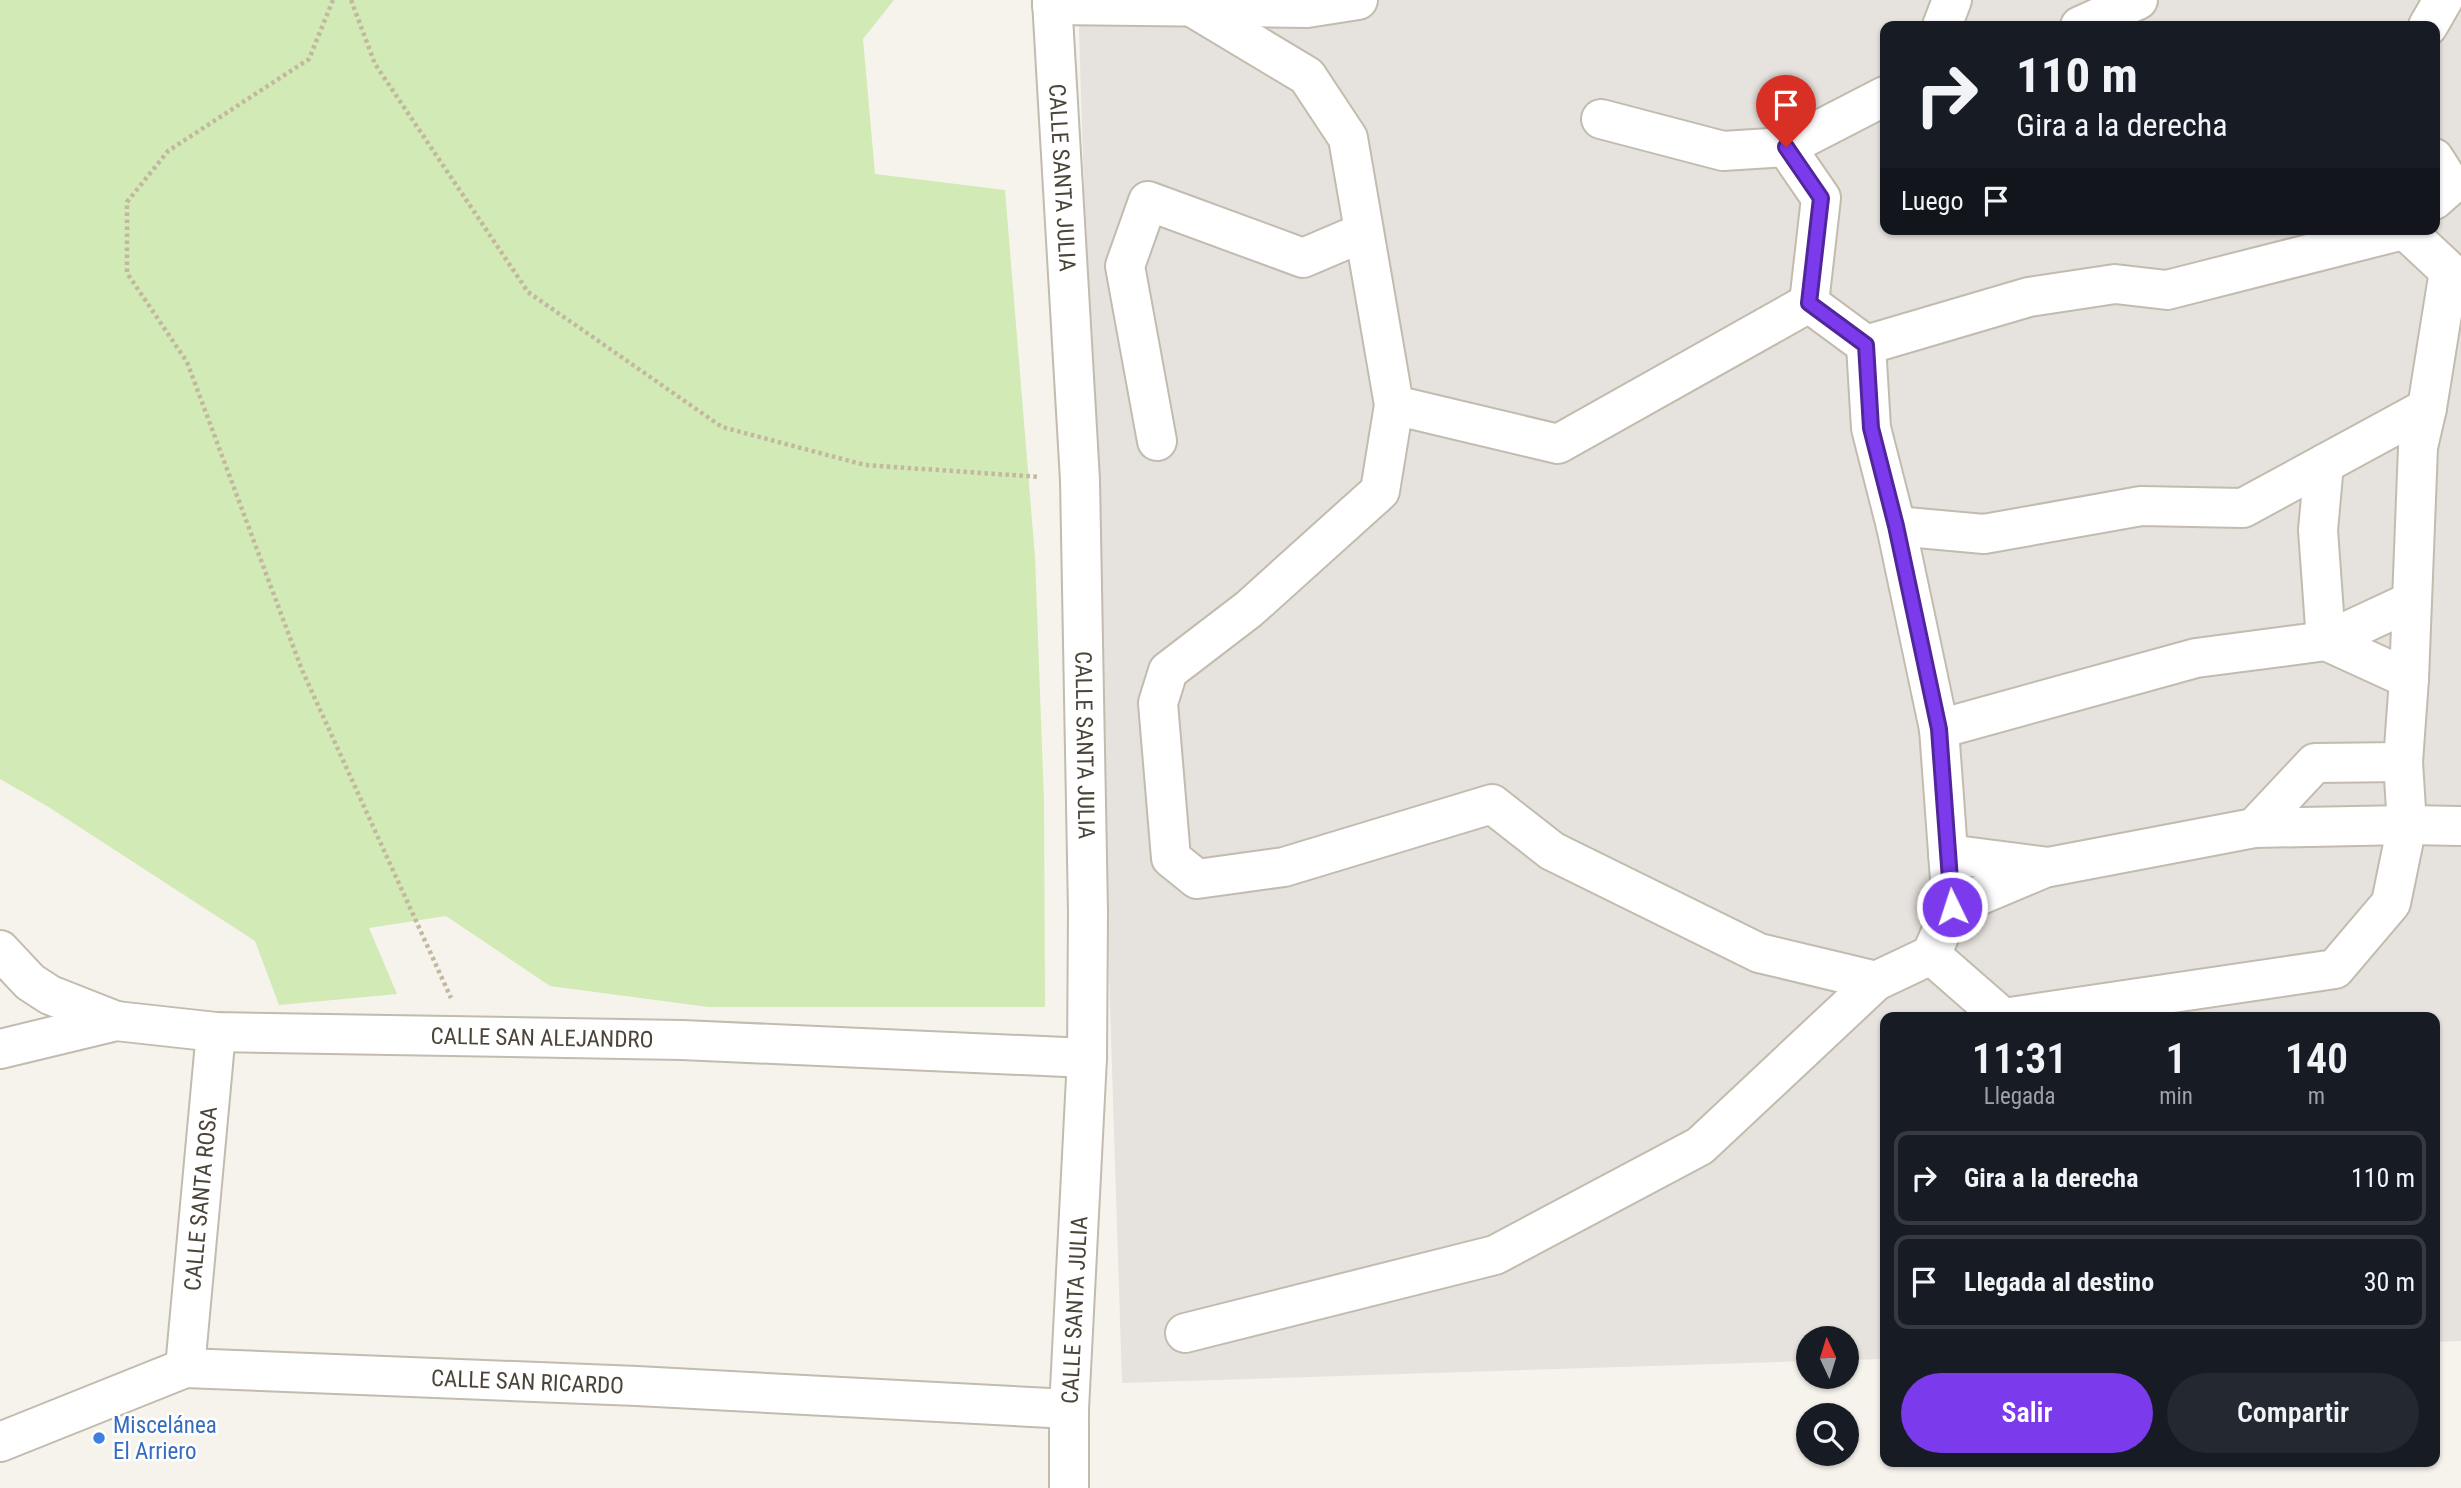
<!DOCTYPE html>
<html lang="es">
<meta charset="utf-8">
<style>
body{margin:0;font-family:"Roboto Condensed",sans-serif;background:#242831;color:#f1f3f6;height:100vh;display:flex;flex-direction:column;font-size:26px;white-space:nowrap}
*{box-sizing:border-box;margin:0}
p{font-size:23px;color:#9ea1a6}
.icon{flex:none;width:38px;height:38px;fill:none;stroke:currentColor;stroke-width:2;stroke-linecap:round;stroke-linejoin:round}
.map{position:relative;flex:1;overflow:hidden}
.panel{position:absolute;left:1880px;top:1012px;width:560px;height:455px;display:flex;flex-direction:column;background:#171b24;border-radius:14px;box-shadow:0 2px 5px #0004}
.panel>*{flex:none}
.guide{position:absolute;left:1880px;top:21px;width:560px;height:214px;border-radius:14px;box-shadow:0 2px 5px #0004;background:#171b24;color:#f1f3f6;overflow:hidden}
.needle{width:46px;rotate:356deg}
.controls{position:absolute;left:1796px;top:1326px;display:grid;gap:14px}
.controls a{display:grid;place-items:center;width:63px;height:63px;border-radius:50%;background:#171b24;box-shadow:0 2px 5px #0004;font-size:35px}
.pin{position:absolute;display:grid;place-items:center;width:60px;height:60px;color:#fff;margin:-72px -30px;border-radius:50% 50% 50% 0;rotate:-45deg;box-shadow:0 0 7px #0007}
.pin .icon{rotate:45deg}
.me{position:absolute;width:77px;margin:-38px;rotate:356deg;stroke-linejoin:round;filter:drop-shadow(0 0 5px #0008)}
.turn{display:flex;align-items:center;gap:24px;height:147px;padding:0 21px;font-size:32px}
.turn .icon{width:91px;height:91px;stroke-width:2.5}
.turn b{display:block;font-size:49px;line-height:60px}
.then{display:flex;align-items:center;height:66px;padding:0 21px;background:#0003;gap:14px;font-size:26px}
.eta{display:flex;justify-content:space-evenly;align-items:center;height:119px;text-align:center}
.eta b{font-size:42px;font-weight:600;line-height:49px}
.button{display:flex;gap:14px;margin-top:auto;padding:14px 21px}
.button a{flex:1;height:80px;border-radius:42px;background:#7c3aed;color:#fff;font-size:28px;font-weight:600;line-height:80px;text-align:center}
.button a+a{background:#242831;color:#f1f3f6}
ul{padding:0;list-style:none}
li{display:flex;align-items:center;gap:21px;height:94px;margin:0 14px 10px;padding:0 7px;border:4px solid #363941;border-radius:14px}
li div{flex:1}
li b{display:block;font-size:26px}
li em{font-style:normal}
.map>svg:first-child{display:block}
.industrial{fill:#e6e2dd;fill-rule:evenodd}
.green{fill:#d2eab5}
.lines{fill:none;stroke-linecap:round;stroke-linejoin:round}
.minor-casing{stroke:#c2bbae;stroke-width:42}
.path{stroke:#c4b79f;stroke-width:4.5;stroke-dasharray:3.5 3.5;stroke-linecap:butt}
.minor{stroke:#fff;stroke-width:38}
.route-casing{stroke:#51269a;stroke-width:18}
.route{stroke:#7c3aed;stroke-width:12}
.shop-dot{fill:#3f7fe0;stroke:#fff;stroke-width:2.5}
.labels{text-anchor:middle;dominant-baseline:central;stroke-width:5;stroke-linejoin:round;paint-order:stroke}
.street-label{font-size:23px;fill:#4b4439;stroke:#fff}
.shop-label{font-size:23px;fill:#366cbe;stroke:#fff;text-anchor:start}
</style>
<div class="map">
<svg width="2461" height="1488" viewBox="0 0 2461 1488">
<rect width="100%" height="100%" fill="#f6f3ec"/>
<path class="industrial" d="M1078 0H2461V1341L2434 1342V1017H1885V1359L1846 1360V1339H1808V1361L1122 1383ZM1885 26H2434V229H1885Z"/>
<path class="green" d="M0 0H894L863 39 875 174 1005 190 1035 557 1044 801 1045 1007H708L550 986 446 916 369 928 397 994 279 1005 255 941 47 806 0 779Z"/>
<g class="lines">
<g class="minor-casing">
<g id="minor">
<path id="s1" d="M1052 0 1080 480 1088 912 1087 1058 1069 1409V1488"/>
<path d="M1052 5 1307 8 1358 0"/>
<path d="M1192 7 1307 76 1348 138 1394 405 1558 444 1809 303 1866 345 1871 428 1896 526 1939 729 1952 907 1931 955 1876 981 1759 953 1552 851 1492 804 1284 867 1197 879 1171 858 1158 703 1168 671 1249 609 1380 491 1394 405"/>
<path d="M1942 26 1952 0"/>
<path d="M2080 26 2138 0"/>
<path d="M2428 26 2443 0"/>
<path d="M1601 119 1723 151 1786 147 1885 96"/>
<path d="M1786 147 1821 198 1809 303"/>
<path d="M2434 158 2451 185 2434 200"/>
<path d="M1866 345 2029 297 2115 284 2167 290 2403 230"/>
<path d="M1157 441 1125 266 1148 201 1303 258 1364 232"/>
<path d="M2324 464 2318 530 2326 641 2409 679"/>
<path d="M1896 526 1984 534 2141 506 2243 508 2427 408"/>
<path d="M1939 729 2196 658 2326 641 2412 601"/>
<path d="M2254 828 2407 825 2461 826"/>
<path d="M1948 854 2049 867 2254 828 2315 763 2403 762"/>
<path d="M1952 907 2047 867"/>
<path d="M0 950 30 982 50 995 116 1021"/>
<path d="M1931 955 2002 1017"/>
<path d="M2010 1017 2335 969 2391 903 2407 825 2403 762 2409 679 2418 447 2427 408 2449 271 2404 229"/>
<path id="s2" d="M0 1049 116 1021 216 1032 682 1040 1087 1058"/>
<path d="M1185 1333 1495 1255 1700 1146 1876 981"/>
<path id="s3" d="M185 1368 216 1032"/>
<path id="s4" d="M0 1442 185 1368 637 1386 1069 1409"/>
</g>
</g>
<path class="path" d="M333 0 309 59 168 151 127 202V273L187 362 302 670 451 998
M351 0 375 64 528 292 722 427 865 465 1040 477"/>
<use href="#minor" class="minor"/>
</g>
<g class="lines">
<g class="route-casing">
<path id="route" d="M1786 147 1821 198 1809 303 1866 345 1871 428 1896 526 1939 729 1952 907"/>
</g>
<use href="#route" class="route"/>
</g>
<circle class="shop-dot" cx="99" cy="1438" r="7"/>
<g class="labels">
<g class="street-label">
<text stroke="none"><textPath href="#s1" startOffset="178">CALLE SANTA JULIA</textPath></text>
<text stroke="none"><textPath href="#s1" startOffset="746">CALLE SANTA JULIA</textPath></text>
<text stroke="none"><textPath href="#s2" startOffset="546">CALLE SAN ALEJANDRO</textPath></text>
<text stroke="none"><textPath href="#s3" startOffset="170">CALLE SANTA ROSA</textPath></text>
<text transform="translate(1075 1310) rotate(-87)">CALLE SANTA JULIA</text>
<text stroke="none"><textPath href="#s4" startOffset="542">CALLE SAN RICARDO</textPath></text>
</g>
<g class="shop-label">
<text x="113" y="1425">Miscelánea<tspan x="113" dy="26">El Arriero</tspan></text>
</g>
</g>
</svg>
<div class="controls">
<a><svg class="needle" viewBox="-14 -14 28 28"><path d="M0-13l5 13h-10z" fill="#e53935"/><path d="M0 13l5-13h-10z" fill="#9ea1a6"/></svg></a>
<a><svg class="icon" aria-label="search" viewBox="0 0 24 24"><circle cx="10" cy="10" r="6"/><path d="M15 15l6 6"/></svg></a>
</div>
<div class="pin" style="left:1786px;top:147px;background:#d93025"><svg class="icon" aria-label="arrive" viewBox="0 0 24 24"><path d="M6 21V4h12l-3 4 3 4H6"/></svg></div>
<svg class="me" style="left:1952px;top:907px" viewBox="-20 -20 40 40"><circle r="17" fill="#7c3aed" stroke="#fff" stroke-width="3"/><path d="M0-11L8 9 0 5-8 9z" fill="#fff"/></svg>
<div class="guide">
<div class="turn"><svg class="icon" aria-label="right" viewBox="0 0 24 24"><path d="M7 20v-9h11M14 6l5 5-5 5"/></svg><div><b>110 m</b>Gira a la derecha</div></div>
<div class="then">Luego<svg class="icon" aria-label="arrive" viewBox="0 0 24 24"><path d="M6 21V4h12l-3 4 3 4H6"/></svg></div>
</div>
<section class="panel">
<div class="eta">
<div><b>11:31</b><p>Llegada</p></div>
<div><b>1</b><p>min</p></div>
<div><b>140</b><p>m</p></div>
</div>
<ul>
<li><svg class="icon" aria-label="right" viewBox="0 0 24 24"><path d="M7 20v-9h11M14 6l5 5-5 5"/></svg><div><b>Gira a la derecha</b></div><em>110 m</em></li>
<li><svg class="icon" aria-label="arrive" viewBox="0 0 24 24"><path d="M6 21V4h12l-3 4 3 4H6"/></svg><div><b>Llegada al destino</b></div><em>30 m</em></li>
</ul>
<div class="button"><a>Salir</a><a>Compartir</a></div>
</section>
</div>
